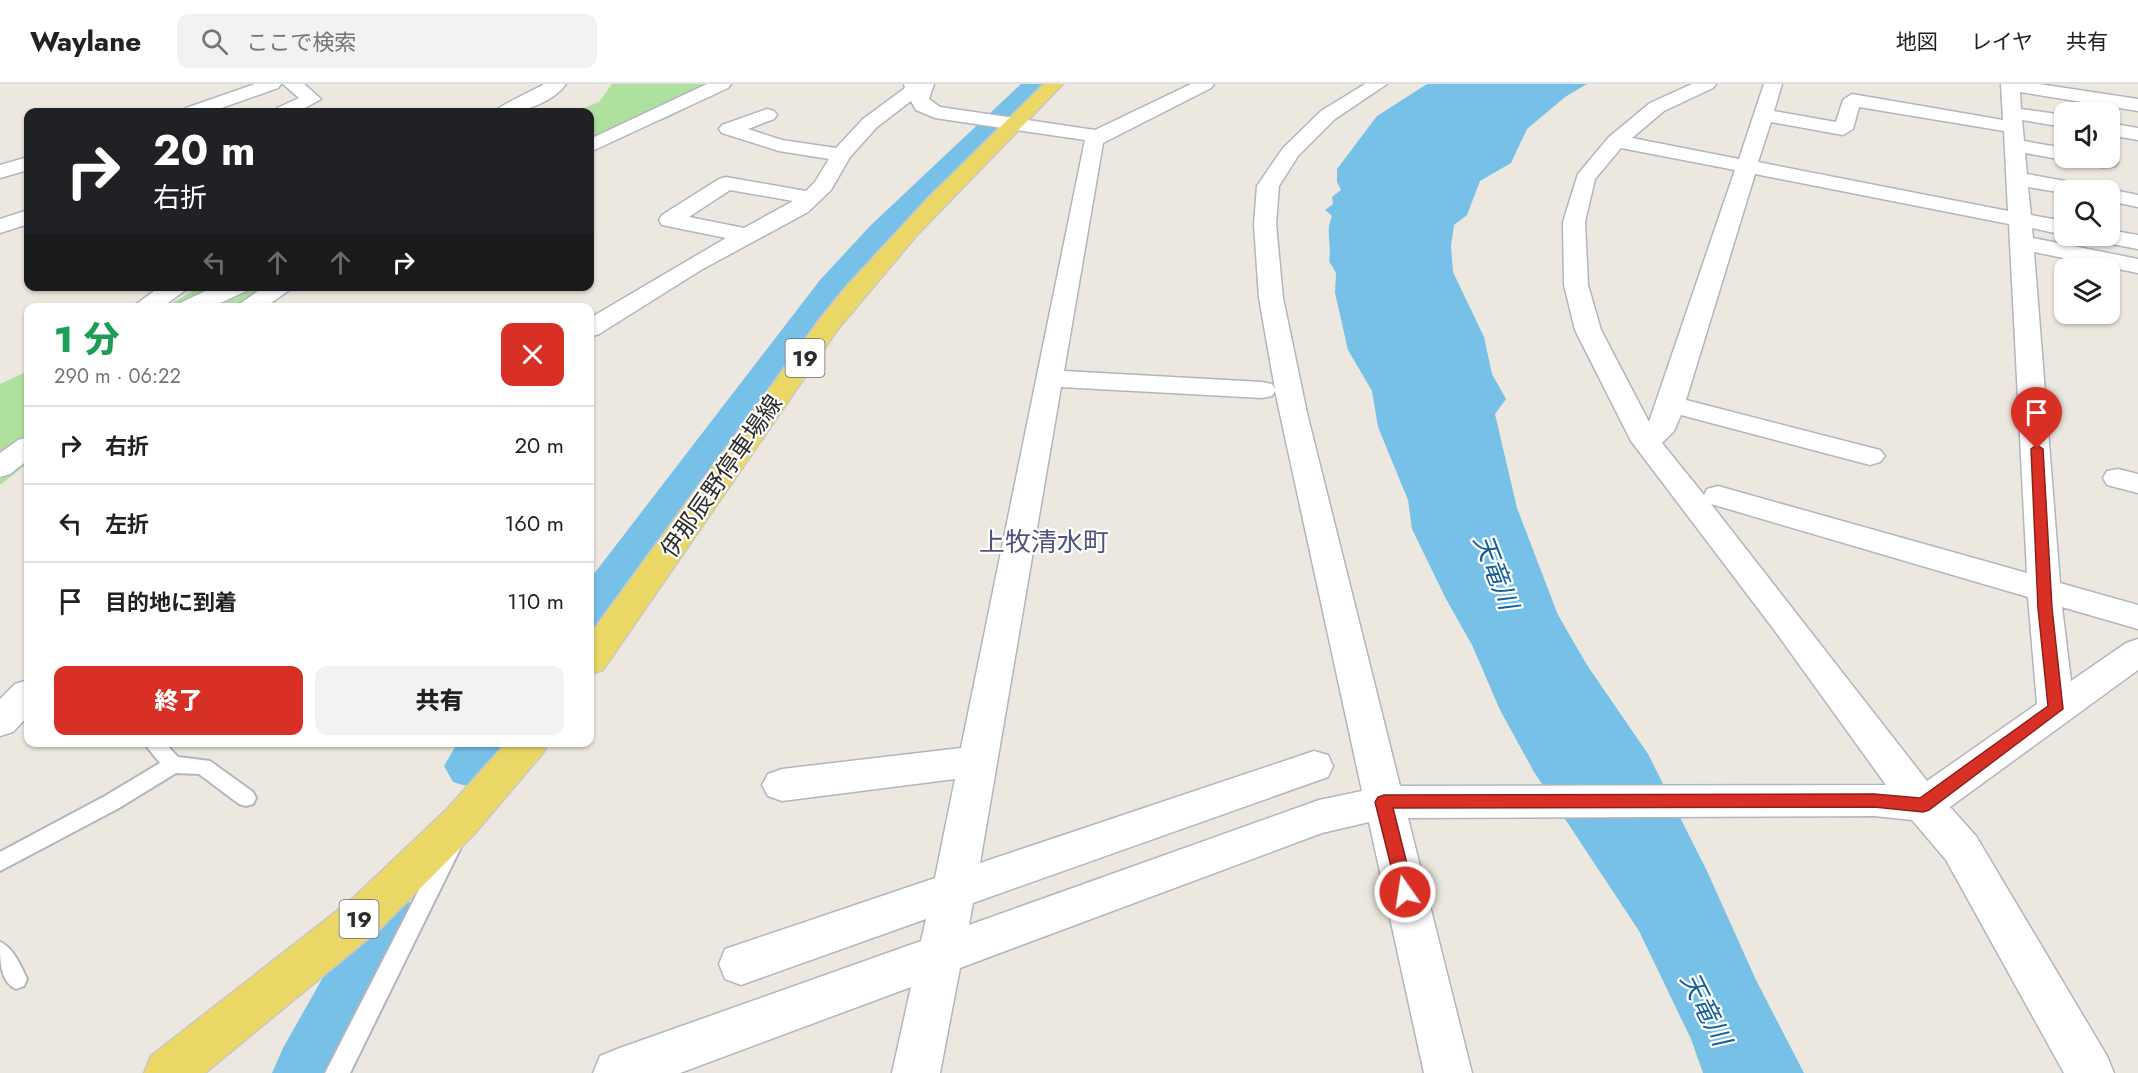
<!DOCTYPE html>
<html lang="ja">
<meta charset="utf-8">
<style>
body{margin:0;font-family:Jost,"Noto Sans JP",sans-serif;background:#f2f2f2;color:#202124;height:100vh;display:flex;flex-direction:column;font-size:22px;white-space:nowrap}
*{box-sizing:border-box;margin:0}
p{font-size:20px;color:#757577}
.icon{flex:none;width:33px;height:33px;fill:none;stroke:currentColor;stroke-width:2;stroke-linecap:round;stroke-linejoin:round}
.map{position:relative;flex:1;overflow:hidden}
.sheet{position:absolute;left:24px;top:219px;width:570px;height:444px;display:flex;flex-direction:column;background:#fff;border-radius:12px;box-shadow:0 2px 4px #0004}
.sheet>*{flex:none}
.top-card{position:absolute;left:24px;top:24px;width:570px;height:183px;border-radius:12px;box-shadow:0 2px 4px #0004;background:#202124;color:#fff;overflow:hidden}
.tools{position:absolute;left:2054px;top:18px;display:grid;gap:12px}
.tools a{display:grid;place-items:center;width:66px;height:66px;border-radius:12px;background:#fff;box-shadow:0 2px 4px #0004;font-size:30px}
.pin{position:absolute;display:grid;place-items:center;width:51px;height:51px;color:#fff;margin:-62px -26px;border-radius:50% 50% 50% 0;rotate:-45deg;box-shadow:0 0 6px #0007}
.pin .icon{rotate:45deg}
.me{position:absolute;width:66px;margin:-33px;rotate:347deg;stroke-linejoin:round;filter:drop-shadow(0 0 4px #0008)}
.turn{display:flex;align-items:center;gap:21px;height:126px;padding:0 30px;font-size:27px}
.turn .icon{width:78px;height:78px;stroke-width:2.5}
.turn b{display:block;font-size:42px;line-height:51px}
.lanes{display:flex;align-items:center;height:57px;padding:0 30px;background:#0003;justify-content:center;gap:30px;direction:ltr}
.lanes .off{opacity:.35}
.round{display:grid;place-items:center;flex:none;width:63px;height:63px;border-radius:12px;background:#f2f2f2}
.headline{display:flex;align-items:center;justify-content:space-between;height:102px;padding:0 30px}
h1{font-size:36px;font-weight:800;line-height:45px;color:#1e9e55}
.action{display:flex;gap:12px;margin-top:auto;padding:12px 30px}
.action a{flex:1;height:69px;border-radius:12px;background:#d93025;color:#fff;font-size:24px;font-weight:800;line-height:69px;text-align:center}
.action a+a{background:#f2f2f2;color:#202124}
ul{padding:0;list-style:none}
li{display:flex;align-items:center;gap:18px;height:78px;padding:0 30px;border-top:2px solid #e0e0e0}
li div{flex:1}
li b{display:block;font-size:22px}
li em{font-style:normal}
header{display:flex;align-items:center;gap:36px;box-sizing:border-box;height:84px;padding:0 30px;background:#fff;border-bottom:2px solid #e0e0e0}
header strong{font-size:28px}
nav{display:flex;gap:33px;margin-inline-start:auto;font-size:21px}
.search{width:420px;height:54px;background:#f2f2f2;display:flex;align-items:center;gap:15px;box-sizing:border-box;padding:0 21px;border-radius:12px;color:#757577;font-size:22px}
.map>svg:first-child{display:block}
.green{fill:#afe19e}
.water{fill:#77c1e9}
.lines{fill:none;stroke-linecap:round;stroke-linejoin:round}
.river{fill:#77c1e9;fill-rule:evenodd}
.service-casing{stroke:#b2b4bf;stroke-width:4}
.minor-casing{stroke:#b2b4bf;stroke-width:3}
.primary-casing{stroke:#c8c8c8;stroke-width:3}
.service{fill:#fff;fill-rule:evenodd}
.minor{fill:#fff;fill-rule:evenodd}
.primary{fill:#ebd766;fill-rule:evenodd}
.route{fill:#d93025;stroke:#8d1f18;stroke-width:1.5}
.labels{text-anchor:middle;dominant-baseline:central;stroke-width:4.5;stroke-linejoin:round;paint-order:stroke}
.shield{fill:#fff;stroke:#6b6b6b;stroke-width:1.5}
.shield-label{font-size:22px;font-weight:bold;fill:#2c2c2c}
.street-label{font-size:24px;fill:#2c2c2c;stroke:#fff}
.neighbourhood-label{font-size:26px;fill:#4e527b;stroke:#fff}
.water-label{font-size:26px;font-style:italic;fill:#145f98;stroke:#fff}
</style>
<header>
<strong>Waylane</strong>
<div class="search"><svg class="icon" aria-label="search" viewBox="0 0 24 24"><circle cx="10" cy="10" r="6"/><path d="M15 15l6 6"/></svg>ここで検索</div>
<nav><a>地図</a><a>レイヤ</a><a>共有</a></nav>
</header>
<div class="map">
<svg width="2138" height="989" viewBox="0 0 2138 989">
<rect width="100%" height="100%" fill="#ede8df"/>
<path class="green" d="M612 0H732L669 34 590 62V28H573L599 18Z
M200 203H282L242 223 163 224Z
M28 287V379L0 401V300Z"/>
<path class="water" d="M1427 0H1587L1565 13 1527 45 1511 79 1480 97 1467 131 1454 141 1451 162 1453 188 1484 253 1492 290 1506 315 1495 330 1517 424 1558 531 1587 581 1648 670 1707 787 1756 896 1804 989H1703L1691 955 1639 847 1534 688 1500 626 1472 561 1446 515 1412 445 1408 416 1378 343 1372 307 1348 266 1335 209 1336 189 1329 177C1332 161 1325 147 1332 132L1325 126 1333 120 1332 113 1341 106 1337 98V85L1377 32Z"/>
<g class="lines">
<path class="river" d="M1021 0H1051L895 155 846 212 608 543 590 548V495L820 196 871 141Z
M458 658H519C502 692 493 712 453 698L444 682Z
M388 811 411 819 421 840 346 989H272L283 964 365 819Z"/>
<g class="service-casing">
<path id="service" d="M143 658H164L178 673 210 677 253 708 256 714 253 720 246 722 239 720 199 690 176 689 119 724 0 787V768L105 712 160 679Z
M452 752 459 755 462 761 350 989H325L445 755Z
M0 858C13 863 21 882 27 895L24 902 16 905C0 898 0 876 0 858Z"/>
</g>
<g class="minor-casing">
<path id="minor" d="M255 0H281L278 4 210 28H184L186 24Z
M283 0H304L321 15 298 28H275L277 24 299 14Z
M544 0H566C552 20 516 31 494 28 498 22 535 6 544 0Z
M707 0H731L728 4 590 68V55Z
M904 0H934L929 15 940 23 1095 46 1191 0H1214L1211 4 1103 59 1064 287 1262 298 1272 300 1275 305 1259 214 1254 140 1257 102 1283 64 1321 27 1365 0H1387L1335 35 1298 72 1279 102 1276 140 1283 214 1307 329 1400 702 1886 701 1775 547 1631 357 1575 246 1564 201 1563 138 1578 90 1609 53 1650 19 1692 0H1716L1713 4 1664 27 1632 54 1739 75 1764 0H1782L1774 27 1836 38 1843 16 1852 10 2003 36 2001 0H2039L2138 15V27L2020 8 2021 25 2064 31V43L2022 36 2024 57 2064 64V74H2072L2064 76 2025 69 2027 90 2082 100 2090 101 2093 106H2064V109L2028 103 2031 131 2064 137V151L2032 144 2033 154 2138 175V189L2034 168 2060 499 2138 521V545L2062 523 2071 597 2126 559 2138 555V586L1950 723 1976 752 2107 972 2114 989H2064L1946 776 1912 736 1874 732 1408 734 1472 989H1424L1369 738 1322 749 960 884 940 989H892L911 903 680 989H593L600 972 617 965 921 857 926 835 741 901 725 895 719 880 725 865 935 794 955 695 782 717 768 712 762 701 768 690 782 685 961 664 1085 56 935 34 916 26 911 17 877 43 850 73 831 106 808 128 701 186 599 250 590 253V234L726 154 662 141 659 136 662 131 719 95 726 93 806 107 815 98 829 75 779 67 722 49 719 45 722 41 767 25 774 27 777 31 774 35 748 45 782 56 836 64 863 35 905 4ZM1859 23 2004 47 2008 127 1758 78 1771 38 1843 51 1853 45ZM1621 64 1735 86 1649 338 1601 246 1588 201 1585 138 1595 95ZM1755 90 2009 140 2027 489 1718 402 1707 405 1704 411 1662 359 1674 347 1681 331 1870 381 1880 378 1885 372 1880 366 1686 316ZM730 106 793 117 744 144 689 133ZM1061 303 1262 314 1272 312 1275 307 1362 707 1319 716 969 841 973 819 1328 693 1333 682 1328 671 1314 667 980 779ZM1711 420 2028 513 2037 620 1927 697Z
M2109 39 2138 44V56L2109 51Z
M2109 72 2118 78 2115 82C2103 85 2089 81 2077 78L2074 74Z
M28 73V86L0 94V81Z
M2109 105 2138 111V123L2109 117V106H2101Z
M28 126V140L0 149V135Z
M2109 146 2138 151V165L2096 157 2093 152H2109Z
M161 202H191L161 224H131Z
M216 202H249L246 207 210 224H177L180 219Z
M265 202H295L264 224H234Z
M28 353V376L10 390 0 393V369L18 356Z
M2118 385 2138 390V409L2107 401 2103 394 2107 387Z
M28 596V632L13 648 0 652V615L15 600Z"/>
</g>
<g class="primary-casing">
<path id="primary" d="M1044 0H1063L917 151 838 245 603 586 590 590V551L820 235 846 203 930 112Z
M507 658H549L543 669 475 749 381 844 205 989H144L151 972 351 816 447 725Z"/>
</g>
<use href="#service" class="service"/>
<use href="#minor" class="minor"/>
<use href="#primary" class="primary"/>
</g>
<path class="route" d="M2037 361 2043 365 2052 524 2063 625 1929 726 1923 728 1874 723 1393 724 1414 808 1411 814 1405 816 1399 814 1375 718 1378 713 1384 711 1874 710 1920 714 2048 622 2038 524 2031 365Z"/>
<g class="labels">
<g class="shield">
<rect x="785.5" y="255" width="39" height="38" rx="4.5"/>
<rect x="339.5" y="816" width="39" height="38" rx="4.5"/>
</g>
<g class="shield-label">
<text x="805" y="274">19</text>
<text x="359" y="835">19</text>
</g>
<g class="street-label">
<text transform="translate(721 392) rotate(-55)">伊那辰野停車場線</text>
</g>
<g class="neighbourhood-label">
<text x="1044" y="458">上牧清水町</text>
</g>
<g class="water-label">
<text transform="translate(1496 488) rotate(69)">天竜川</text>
<text transform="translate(1706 925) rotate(63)">天竜川</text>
</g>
</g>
</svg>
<div class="tools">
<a><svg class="icon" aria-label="sound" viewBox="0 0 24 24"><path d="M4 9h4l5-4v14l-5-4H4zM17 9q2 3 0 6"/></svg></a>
<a><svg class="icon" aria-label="search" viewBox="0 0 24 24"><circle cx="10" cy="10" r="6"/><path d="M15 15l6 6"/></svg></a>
<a><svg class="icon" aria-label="layers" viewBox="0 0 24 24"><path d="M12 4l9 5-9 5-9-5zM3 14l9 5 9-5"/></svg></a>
</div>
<div class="pin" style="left:2037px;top:365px;background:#d93025"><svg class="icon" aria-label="arrive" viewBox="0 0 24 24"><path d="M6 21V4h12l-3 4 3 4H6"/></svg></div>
<svg class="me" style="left:1405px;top:808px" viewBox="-20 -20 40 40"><circle r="17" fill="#d93025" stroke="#fff" stroke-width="3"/><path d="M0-11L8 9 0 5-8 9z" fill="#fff"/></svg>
<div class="top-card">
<div class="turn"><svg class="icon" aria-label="right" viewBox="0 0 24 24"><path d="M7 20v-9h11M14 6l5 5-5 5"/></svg><div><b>20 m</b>右折</div></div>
<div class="lanes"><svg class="icon off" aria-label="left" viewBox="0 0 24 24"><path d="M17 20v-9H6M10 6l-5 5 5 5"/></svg><svg class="icon off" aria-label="ahead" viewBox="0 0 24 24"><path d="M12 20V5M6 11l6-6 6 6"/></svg><svg class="icon off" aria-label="ahead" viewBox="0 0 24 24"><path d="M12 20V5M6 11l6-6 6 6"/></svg><svg class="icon" aria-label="right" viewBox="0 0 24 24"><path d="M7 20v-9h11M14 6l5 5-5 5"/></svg></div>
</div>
<section class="sheet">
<div class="headline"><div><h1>1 分</h1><p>290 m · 06:22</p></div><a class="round" style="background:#d93025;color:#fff"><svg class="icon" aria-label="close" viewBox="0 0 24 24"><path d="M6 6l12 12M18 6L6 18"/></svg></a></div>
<ul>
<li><svg class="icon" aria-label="right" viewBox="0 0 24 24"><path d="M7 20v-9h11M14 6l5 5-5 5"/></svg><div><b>右折</b></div><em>20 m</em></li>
<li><svg class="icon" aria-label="left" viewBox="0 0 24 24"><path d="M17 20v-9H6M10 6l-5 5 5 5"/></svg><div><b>左折</b></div><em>160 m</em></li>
<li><svg class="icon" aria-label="arrive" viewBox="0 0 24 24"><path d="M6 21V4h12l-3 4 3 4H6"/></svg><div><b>目的地に到着</b></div><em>110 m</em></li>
</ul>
<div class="action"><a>終了</a><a>共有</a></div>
</section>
</div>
